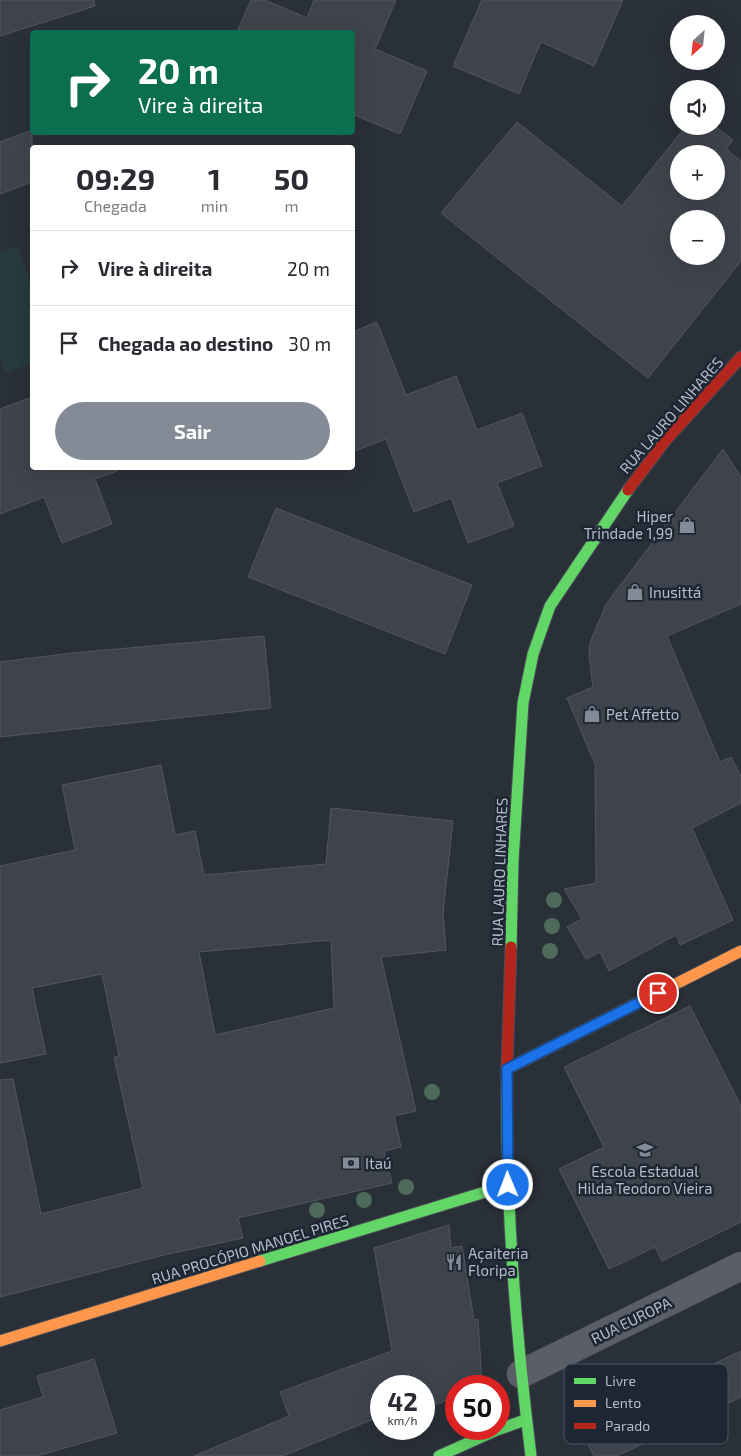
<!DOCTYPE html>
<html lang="pt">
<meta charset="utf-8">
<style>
body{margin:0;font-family:"Exo 2",sans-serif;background:#f2f2f3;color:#2b2b33;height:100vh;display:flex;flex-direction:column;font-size:19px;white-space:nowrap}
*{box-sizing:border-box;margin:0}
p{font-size:16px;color:#7c7c81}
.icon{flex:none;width:28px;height:28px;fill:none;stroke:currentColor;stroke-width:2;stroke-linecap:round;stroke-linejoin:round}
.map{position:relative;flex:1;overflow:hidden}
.side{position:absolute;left:30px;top:145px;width:325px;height:325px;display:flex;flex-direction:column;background:#fff;border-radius:5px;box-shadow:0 5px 20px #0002}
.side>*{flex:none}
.top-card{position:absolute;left:30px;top:30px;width:325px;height:105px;border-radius:5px;box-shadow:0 5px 20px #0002;background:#0b6e4f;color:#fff;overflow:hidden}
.needle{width:32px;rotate:207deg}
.tools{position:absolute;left:670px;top:15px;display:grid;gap:10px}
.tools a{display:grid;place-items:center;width:55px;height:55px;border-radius:50%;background:#fff;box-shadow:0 5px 20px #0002;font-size:25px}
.speed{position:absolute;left:370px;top:1375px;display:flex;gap:10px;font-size:25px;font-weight:700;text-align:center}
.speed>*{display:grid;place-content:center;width:65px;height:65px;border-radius:50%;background:#fff;box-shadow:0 5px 20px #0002;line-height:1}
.speed small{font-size:12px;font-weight:400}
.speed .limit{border:8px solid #d22;background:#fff;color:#111}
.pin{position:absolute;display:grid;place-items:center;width:42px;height:42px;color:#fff;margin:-21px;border:2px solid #fff;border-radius:50%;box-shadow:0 1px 5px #0007}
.me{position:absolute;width:55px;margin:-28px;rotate:359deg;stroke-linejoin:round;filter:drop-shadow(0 0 4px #0008)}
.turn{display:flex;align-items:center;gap:18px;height:105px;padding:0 25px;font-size:22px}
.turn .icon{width:65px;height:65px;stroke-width:2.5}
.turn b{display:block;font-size:35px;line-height:42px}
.eta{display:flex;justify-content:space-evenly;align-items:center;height:85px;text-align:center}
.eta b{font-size:30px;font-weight:700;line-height:35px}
.primary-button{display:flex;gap:10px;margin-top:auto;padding:10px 25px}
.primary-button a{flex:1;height:58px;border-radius:30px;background:#848b96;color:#fff;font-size:20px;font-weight:700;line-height:58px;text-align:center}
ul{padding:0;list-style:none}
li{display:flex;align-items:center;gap:15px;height:75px;padding:0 25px;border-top:1px solid #e1e1e2}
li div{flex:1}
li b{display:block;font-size:19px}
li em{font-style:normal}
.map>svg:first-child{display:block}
.green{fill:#273a3e}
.building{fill:#3f444c;stroke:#52575f;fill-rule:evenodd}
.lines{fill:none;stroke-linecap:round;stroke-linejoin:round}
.street-casing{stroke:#484c55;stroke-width:29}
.fast-casing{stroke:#484c55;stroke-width:13}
.slow-casing{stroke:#484c55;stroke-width:13}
.jam-casing{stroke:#484c55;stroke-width:13}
.street{stroke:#5a5e66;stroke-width:28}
.fast{stroke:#63d668;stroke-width:11}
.slow{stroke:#ff974d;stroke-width:11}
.jam{stroke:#b3261e;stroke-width:11}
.tree{fill:#4e6a5a}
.route-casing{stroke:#114b97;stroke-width:12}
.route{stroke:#1a73e8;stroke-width:9}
.labels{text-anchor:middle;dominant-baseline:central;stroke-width:5;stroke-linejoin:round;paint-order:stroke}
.street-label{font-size:15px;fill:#b4bcc9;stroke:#1d2633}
.poi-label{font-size:15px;fill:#b4bcc9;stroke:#1d2633;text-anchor:start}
.key{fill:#1d2633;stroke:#4a5360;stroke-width:1}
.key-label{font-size:14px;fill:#b4bcc9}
</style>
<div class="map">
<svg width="741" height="1456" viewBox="0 0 741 1456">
<rect width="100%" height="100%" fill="#2a3038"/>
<path class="green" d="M17 246 32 287V363L6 373 0 358V252Z"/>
<path class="building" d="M0 0H94L95 6 0 36Z
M251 0H265L307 18 314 0H396L375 49 427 71 400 134 352 114V32H237Z
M482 0H623L594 66 541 42 519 94 453 66Z
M517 122 622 206 686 126H715L733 140 726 149 741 161V261L648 378 441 213ZM679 154H716V191H679ZM679 219H716V256H679Z
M32 130V182L0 194V142Z
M377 322 406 395 456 376 477 430 522 413 542 466 497 483 514 526 468 543 451 498 414 512 386 439 352 452V332Z
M32 397V468H116L117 471 95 479 112 524 62 543 44 497 0 514V409Z
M723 449 741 477V604L667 636 720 762 731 757 741 776V803L692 828 733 920 680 945 676 935 609 971 600 952 586 959 567 927 582 919 564 889 596 883 595 764 567 698 593 687 589 655 590 643 606 604Z
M276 508 472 585 445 654 248 577Z
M264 636 271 708 0 737V662L72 653Z
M161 765 175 835 195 831 204 875 326 864 331 808 453 821 443 913 446 950 381 957 416 1111 394 1116 401 1147 384 1151 392 1183 238 1218 243 1238 164 1255 0 1297V1080L13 1079 41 1214 143 1188 114 1057 119 1056 102 974 32 988 46 1054 0 1063V866L75 850 62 785ZM331 940 334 1008 215 1035 199 952Z
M690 1006 741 1106V1222L662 1261 655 1247 609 1269 559 1169 604 1147 564 1067Z
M449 1225 451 1248 462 1246 474 1320 478 1319 482 1384 477 1386H456V1396L424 1410V1386H381V1429L378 1430 376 1418 283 1456H194L289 1416 280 1392 392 1351 374 1248Z
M741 1351V1397L617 1456H594L580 1428Z
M94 1359 117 1433 37 1456H0V1410L43 1397 37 1376Z"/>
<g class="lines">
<g class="street-casing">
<path id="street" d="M521 1374 741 1266"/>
</g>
<g class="fast-casing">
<path id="fast" d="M511 947 513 861 523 703 533 654 550 606 628 490
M507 1067C505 1196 515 1328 531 1456
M260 1261 508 1185
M439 1456 497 1430 525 1420"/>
</g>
<g class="slow-casing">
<path id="slow" d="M507 1069 741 951
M0 1341 260 1261"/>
</g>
<g class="jam-casing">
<path id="jam" d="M628 490 665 441 741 357
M507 1067 511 947"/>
</g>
<use href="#street" class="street"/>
<use href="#fast" class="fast"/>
<use href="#slow" class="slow"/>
<use href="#jam" class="jam"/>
</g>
<g class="tree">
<circle cx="554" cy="900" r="8"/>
<circle cx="552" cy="926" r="8"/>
<circle cx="550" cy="951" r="8"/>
<circle cx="432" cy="1092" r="8"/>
<circle cx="406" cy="1187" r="8"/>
<circle cx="364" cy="1200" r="8"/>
<circle cx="317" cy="1210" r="8"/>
</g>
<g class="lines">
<g class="route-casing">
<path id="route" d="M508 1185 507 1069 658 993"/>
</g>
<use href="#route" class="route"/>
</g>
<defs>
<g id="shop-bare" transform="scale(1.35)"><path d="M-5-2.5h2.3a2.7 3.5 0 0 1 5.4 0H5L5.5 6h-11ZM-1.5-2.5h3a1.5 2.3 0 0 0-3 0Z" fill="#848b96" stroke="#1d2633" stroke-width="2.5" paint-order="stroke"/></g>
<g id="school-bare" transform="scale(1.35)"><path d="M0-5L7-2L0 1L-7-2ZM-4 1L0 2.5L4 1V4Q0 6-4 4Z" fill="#848b96" stroke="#1d2633" stroke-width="2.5" paint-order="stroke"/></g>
<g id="bank-bare" transform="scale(1.35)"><path d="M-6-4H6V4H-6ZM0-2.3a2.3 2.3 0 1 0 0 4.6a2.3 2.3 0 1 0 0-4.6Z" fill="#848b96" stroke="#1d2633" stroke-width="2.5" paint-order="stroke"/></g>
<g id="restaurant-bare" transform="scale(1.35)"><path d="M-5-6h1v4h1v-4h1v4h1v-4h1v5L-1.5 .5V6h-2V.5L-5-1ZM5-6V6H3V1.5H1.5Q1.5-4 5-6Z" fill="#848b96" stroke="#1d2633" stroke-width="2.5" paint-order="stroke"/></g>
</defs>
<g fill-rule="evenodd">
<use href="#shop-bare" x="687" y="525"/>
<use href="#shop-bare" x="635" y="592"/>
<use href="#shop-bare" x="592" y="714"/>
<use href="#school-bare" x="645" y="1150"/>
<use href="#bank-bare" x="351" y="1163"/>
<use href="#restaurant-bare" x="454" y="1262"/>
</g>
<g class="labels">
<g class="street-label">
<text transform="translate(671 415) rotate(-49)">RUA LAURO LINHARES</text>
<text transform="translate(499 872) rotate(-88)">RUA LAURO LINHARES</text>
<text transform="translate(250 1249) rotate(-17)">RUA PROCÓPIO MANOEL PIRES</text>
<text transform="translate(631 1320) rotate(-26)">RUA EUROPA</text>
</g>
<g class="poi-label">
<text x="673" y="516" text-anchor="end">Hiper<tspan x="673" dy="17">Trindade 1,99</tspan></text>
<text x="649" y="592">Inusittá</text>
<text x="606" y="714">Pet Affetto</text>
<text x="365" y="1163">Itaú</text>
<text x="645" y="1171" text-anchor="middle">Escola Estadual<tspan x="645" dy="17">Hilda Teodoro Vieira</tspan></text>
<text x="468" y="1253">Açaiteria<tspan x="468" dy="17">Floripa</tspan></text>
</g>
</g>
<rect x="564" y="1364" width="164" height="80" rx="8" class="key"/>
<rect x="574" y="1378" width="22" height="6" fill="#63d668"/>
<rect x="574" y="1400" width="22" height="7" fill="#ff974d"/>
<rect x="574" y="1423" width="22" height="6" fill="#b3261e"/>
<g class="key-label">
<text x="605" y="1386">Livre</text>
<text x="605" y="1408">Lento</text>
<text x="605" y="1431">Parado</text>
</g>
</svg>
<div class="tools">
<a><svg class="needle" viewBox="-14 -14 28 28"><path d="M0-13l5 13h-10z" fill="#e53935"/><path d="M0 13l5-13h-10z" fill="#7c7c81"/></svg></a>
<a><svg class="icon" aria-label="sound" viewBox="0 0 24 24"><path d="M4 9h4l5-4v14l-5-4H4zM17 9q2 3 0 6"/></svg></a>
<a>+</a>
<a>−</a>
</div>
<div class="speed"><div>42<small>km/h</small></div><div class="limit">50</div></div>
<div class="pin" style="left:658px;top:993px;background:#d93025"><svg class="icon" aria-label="arrive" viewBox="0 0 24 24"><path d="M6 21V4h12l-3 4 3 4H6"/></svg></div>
<svg class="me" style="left:508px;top:1185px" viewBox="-20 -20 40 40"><circle r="17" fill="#1a73e8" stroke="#fff" stroke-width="3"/><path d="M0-11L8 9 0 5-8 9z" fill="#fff"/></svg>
<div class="top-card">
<div class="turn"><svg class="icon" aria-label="right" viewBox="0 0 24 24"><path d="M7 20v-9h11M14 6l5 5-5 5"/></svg><div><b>20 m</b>Vire à direita</div></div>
</div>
<section class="side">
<div class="eta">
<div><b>09:29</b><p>Chegada</p></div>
<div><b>1</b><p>min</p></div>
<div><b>50</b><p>m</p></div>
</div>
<ul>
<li><svg class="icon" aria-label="right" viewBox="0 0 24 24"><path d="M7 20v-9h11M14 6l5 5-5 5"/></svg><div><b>Vire à direita</b></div><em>20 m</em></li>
<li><svg class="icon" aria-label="arrive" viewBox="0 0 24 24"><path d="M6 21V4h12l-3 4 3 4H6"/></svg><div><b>Chegada ao destino</b></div><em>30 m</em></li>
</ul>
<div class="primary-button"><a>Sair</a></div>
</section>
</div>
